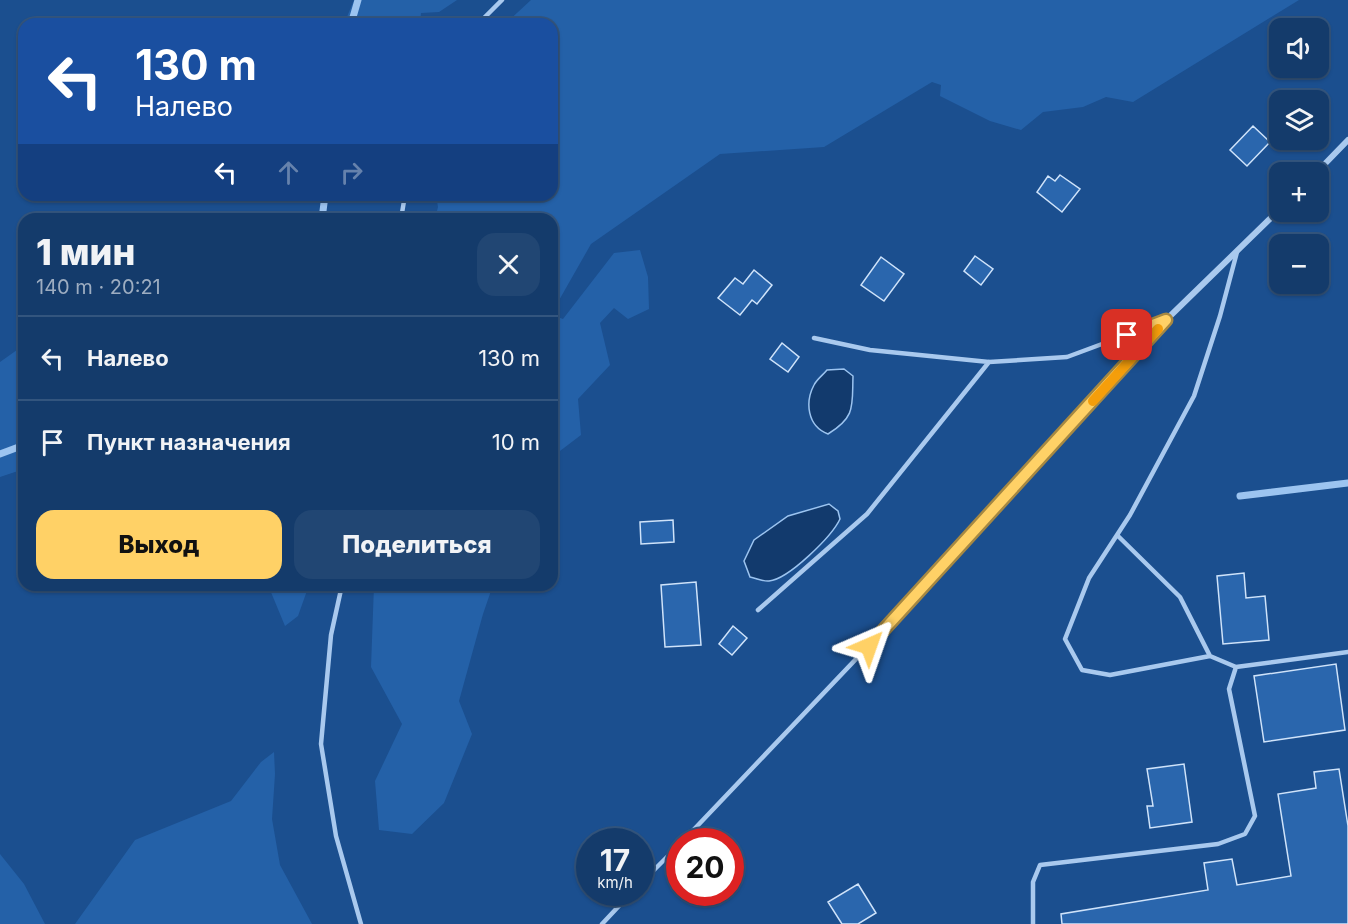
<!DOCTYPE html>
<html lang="ru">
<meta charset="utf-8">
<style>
body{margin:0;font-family:Inter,sans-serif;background:#214673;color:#f1f3f6;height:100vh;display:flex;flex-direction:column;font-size:22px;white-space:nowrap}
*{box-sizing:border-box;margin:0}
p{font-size:20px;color:#9dadc1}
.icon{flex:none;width:33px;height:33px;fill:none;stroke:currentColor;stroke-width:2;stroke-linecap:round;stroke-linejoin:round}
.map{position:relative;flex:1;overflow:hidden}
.sheet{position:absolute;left:18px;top:213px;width:540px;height:378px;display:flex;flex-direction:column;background:#143b6b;border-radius:18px;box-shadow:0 2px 4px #0004,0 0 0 2px #33557e}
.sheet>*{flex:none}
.top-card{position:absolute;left:18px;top:18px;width:540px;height:183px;border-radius:18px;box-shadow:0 2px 4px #0004,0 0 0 2px #33557e;background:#1a4fa0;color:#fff;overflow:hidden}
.fabs{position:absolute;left:1269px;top:18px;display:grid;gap:12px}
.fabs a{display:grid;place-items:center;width:60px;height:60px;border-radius:12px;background:#143b6b;box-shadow:0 2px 4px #0004,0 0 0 2px #33557e;font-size:30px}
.speed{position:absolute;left:576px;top:828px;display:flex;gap:12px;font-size:30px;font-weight:700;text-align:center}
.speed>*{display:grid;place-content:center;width:78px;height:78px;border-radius:50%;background:#143b6b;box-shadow:0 2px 4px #0004,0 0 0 2px #33557e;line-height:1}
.speed small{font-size:15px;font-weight:400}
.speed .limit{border:9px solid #d22;background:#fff;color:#111}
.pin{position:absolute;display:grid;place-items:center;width:51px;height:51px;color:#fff;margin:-26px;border-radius:12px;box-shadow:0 3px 9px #0006}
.me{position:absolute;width:66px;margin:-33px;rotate:43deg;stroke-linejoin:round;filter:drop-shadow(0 0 4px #0008)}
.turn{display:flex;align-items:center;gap:21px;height:126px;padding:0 18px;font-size:27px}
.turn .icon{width:78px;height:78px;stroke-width:2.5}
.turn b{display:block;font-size:42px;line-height:51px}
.lanes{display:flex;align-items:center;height:57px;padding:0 18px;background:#0003;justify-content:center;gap:30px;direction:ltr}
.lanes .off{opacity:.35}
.round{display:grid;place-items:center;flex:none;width:63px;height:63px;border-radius:18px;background:#214673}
.headline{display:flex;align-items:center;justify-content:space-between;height:102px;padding:0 18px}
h1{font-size:36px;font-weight:800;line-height:45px}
.primary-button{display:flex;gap:12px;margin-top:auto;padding:12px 18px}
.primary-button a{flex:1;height:69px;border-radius:18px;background:#ffd166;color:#111;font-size:24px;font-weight:800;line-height:69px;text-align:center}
.primary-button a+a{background:#214673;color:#f1f3f6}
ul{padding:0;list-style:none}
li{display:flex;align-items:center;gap:18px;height:84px;padding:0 18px;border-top:2px solid #33557e}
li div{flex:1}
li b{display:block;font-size:22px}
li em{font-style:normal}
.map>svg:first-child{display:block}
.green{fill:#2461a8}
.water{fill:#123a6d;stroke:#9cc4f0;stroke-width:1.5}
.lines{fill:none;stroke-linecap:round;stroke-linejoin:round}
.stream{stroke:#9cc4f0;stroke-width:7}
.building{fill:#2a66ad;stroke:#cfe3fa;stroke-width:1.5}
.lane{stroke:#a9c9ee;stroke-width:4.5}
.street{stroke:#a9c9ee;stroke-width:6}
.route-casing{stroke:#a68842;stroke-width:15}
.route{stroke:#ffd166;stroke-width:10}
.slow{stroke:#f59e0b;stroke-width:10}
</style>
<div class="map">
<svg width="1348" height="924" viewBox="0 0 1348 924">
<rect width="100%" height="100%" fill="#1b4f8f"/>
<path class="green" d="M354 0H457L439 12 421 13 420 24H344Z
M531 0H1299L1133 102 1106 97 1083 107 1043 112 1021 130 990 121 940 96 941 85 932 82 824 147 720 154 591 244 558 302 552 304V219H435L438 207 436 195H552V24H505Z
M640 250 648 277 649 309 628 319 614 308 600 323 610 365 578 399 581 435 552 457V315L563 319 614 253Z
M24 345V469L0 477V362Z
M268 585H309L298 616 285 626Z
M374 585H493L483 614 459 701 472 734 444 803 412 834 379 830 375 781 402 724 371 667Z
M274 752 275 774 272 819 280 865 312 924H75L135 840 231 801 261 762Z
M0 854 24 884 45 924H0Z"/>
<path class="water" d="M844 369 853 376C852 406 856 417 828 434 807 426 805 402 814 385 817 379 823 375 827 370Z
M829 504 838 511 840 519C832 536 789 579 769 581 764 582 756 578 750 577L744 561 754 540 788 516Z"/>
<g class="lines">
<path class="stream" d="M351 24 358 0
M322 219 325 195
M0 454 24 445
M1240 496 1348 483"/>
</g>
<path class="building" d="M1253 126 1270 142 1247 166 1230 150Z
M1060 175 1080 189 1062 212 1037 192 1048 176 1055 181Z
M975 256 993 269 981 285 964 271Z
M881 257 904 274 884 301 861 285Z
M754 270 772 285 757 304 752 300 740 315 718 298 735 278 743 284Z
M782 343 799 357 788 372 770 359Z
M673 520 674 542 641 544 640 522Z
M1244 573 1246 598 1265 596 1269 640 1223 644 1217 576Z
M696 582 701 645 665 647 661 585Z
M733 626 747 638 732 655 719 644Z
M1336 664 1345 730 1264 742 1254 676Z
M1184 764 1192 822 1150 828 1147 806H1153L1147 769Z
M1339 769 1348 826V924H1062L1061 914 1208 890 1204 863 1232 859 1237 885 1291 876 1278 794 1316 788 1314 772Z
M858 884 876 913 858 924H842L828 902Z"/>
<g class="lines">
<path class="lane" d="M478 24 502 0
M401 219 405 195
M814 338 870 350 989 362 1067 357 1164 321
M1117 535 1180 597 1210 656 1236 667
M342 585 331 635 321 744 336 836 361 924
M758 610 867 514 989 362
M1210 656 1110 675 1082 670 1065 639 1089 578 1130 515 1194 396 1220 316 1237 252
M682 842 915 597 1166 320
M640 884 680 844
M602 924 632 892
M1033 924V882L1040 865 1218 844 1245 834 1255 816 1229 689 1236 667 1348 652"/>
<path class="street" d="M1317 172 1348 140
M1166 320 1280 209"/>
</g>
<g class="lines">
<g class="route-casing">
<path id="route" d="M869 646 1166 320 1127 335"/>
</g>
<use href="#route" class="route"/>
<path class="slow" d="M1093 401 1158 329"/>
</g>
</svg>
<div class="fabs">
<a><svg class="icon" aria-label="sound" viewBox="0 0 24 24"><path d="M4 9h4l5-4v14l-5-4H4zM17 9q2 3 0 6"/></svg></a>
<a><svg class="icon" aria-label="layers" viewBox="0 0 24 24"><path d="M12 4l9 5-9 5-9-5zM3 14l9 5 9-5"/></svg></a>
<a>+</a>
<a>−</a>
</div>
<div class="speed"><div>17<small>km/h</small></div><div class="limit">20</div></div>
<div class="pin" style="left:1127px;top:335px;background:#d93025"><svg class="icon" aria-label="arrive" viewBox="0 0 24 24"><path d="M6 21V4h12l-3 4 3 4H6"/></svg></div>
<svg class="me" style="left:869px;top:646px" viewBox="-20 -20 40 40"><path d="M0-17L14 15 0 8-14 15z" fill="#ffd166" stroke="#fff" stroke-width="4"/></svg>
<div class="top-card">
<div class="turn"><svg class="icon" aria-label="left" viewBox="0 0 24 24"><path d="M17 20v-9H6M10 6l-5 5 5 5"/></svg><div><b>130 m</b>Налево</div></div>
<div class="lanes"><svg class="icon" aria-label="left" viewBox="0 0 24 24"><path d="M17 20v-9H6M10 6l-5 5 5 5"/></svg><svg class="icon off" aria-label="ahead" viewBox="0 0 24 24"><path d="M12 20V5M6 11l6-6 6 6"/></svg><svg class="icon off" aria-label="right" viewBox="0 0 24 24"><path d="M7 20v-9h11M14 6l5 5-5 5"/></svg></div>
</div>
<section class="sheet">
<div class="headline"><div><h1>1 мин</h1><p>140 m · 20:21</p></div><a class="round"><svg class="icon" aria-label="close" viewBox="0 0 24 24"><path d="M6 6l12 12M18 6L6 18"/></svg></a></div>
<ul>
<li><svg class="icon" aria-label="left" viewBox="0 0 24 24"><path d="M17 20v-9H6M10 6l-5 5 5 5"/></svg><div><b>Налево</b></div><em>130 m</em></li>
<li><svg class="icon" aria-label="arrive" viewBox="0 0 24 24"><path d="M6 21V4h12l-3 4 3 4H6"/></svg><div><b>Пункт назначения</b></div><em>10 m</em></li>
</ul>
<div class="primary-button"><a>Выход</a><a>Поделиться</a></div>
</section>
</div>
